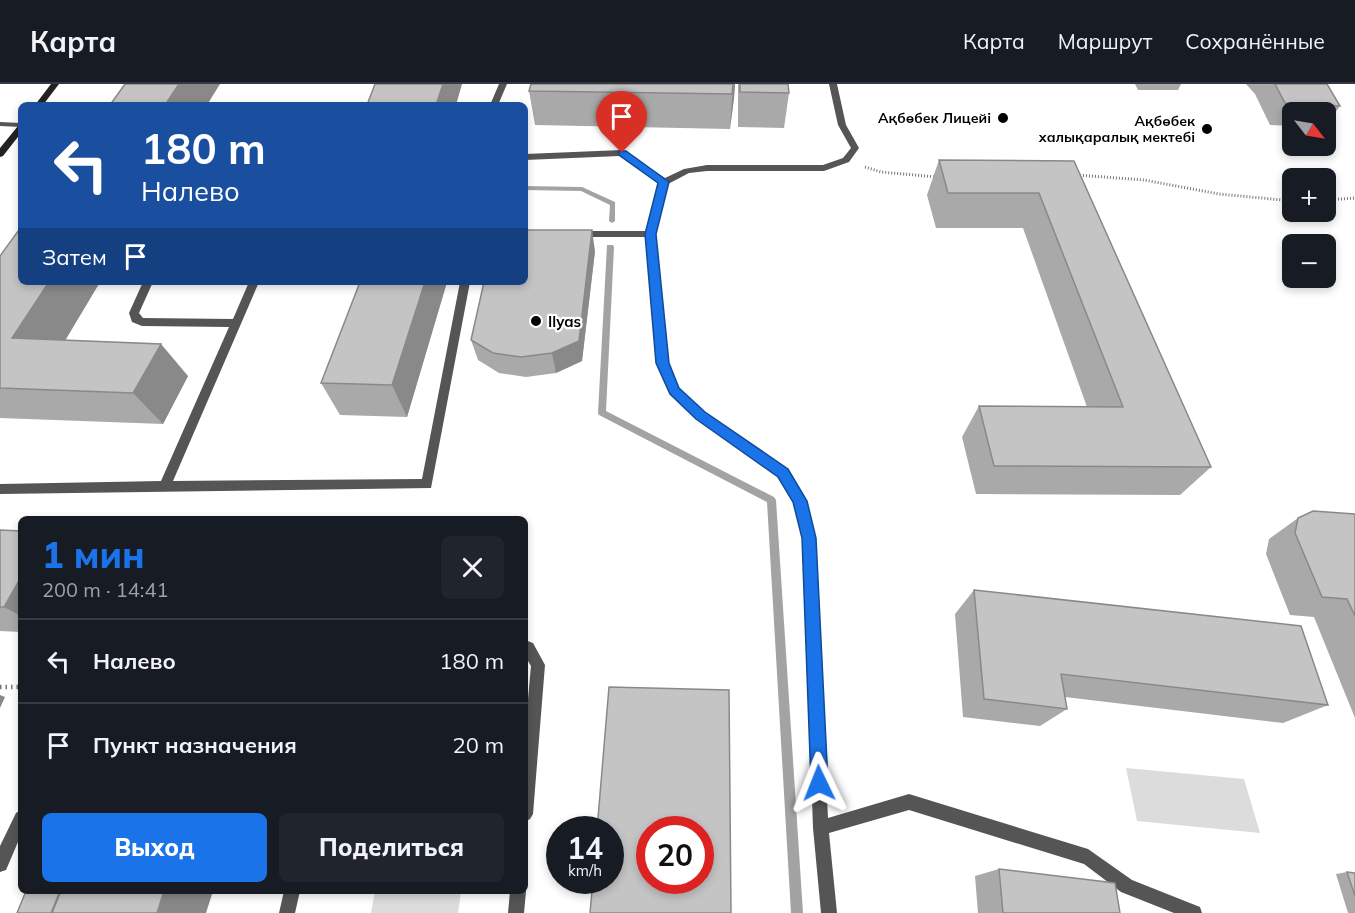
<!DOCTYPE html>
<html lang="ru">
<meta charset="utf-8">
<style>
body{margin:0;font-family:Mulish,sans-serif;background:#20242c;color:#f1f3f6;height:100vh;display:flex;flex-direction:column;font-size:22px;white-space:nowrap}
*{box-sizing:border-box;margin:0}
p{font-size:20px;color:#9ea1a6}
.icon{flex:none;width:33px;height:33px;fill:none;stroke:currentColor;stroke-width:2;stroke-linecap:round;stroke-linejoin:round}
.map{position:relative;flex:1;overflow:hidden}
.side{position:absolute;left:18px;top:432px;width:510px;height:378px;display:flex;flex-direction:column;background:#171b24;border-radius:9px;box-shadow:0 3px 9px #0003}
.side>*{flex:none}
.top-card{position:absolute;left:18px;top:18px;width:510px;height:183px;border-radius:9px;box-shadow:0 3px 9px #0003;background:#1a4fa0;color:#fff;overflow:hidden}
.needle{width:39px;rotate:121deg}
.tools{position:absolute;left:1282px;top:18px;display:grid;gap:12px}
.tools a{display:grid;place-items:center;width:54px;height:54px;border-radius:9px;background:#171b24;box-shadow:0 3px 9px #0003;font-size:30px}
.speed{position:absolute;left:546px;top:732px;display:flex;gap:12px;font-size:30px;font-weight:700;text-align:center}
.speed>*{display:grid;place-content:center;width:78px;height:78px;border-radius:50%;background:#171b24;box-shadow:0 3px 9px #0003;line-height:1}
.speed small{font-size:15px;font-weight:400}
.speed .limit{border:9px solid #d22;background:#fff;color:#111}
.pin{position:absolute;display:grid;place-items:center;width:51px;height:51px;color:#fff;margin:-62px -26px;border-radius:50% 50% 50% 0;rotate:-45deg;box-shadow:0 0 6px #0007}
.pin .icon{rotate:45deg}
.me{position:absolute;width:66px;margin:-33px;rotate:358deg;stroke-linejoin:round;filter:drop-shadow(0 0 4px #0008)}
.turn{display:flex;align-items:center;gap:21px;height:126px;padding:0 24px;font-size:27px}
.turn .icon{width:78px;height:78px;stroke-width:2.5}
.turn b{display:block;font-size:42px;line-height:51px}
.then{display:flex;align-items:center;height:57px;padding:0 24px;background:#0003;gap:12px;font-size:22px}
.round{display:grid;place-items:center;flex:none;width:63px;height:63px;border-radius:9px;background:#20242c}
.headline{display:flex;align-items:center;justify-content:space-between;height:102px;padding:0 24px}
h1{font-size:36px;font-weight:800;line-height:45px;color:#1a73e8}
.primary-button{display:flex;gap:12px;margin-top:auto;padding:12px 24px}
.primary-button a{flex:1;height:69px;border-radius:9px;background:#1a73e8;color:#fff;font-size:24px;font-weight:800;line-height:69px;text-align:center}
.primary-button a+a{background:#20242c;color:#f1f3f6}
ul{padding:0;list-style:none}
li{display:flex;align-items:center;gap:18px;height:84px;padding:0 24px;border-top:2px solid #363941}
li div{flex:1}
li b{display:block;font-size:22px}
li em{font-style:normal}
header{display:flex;align-items:center;gap:36px;box-sizing:border-box;height:84px;padding:0 30px;background:#171b24;border-bottom:2px solid #363941}
header strong{font-size:28px}
nav{display:flex;gap:33px;margin-inline-start:auto;font-size:21px}
.map>svg:first-child{display:block}
.green{fill:#dcdcdc}
.lines{fill:none;stroke-linecap:round;stroke-linejoin:round}
.stream{fill:#a3a3a3;fill-rule:evenodd}
.path-far1{stroke:#777;stroke-width:3;stroke-dasharray:1 2;stroke-linecap:butt}
.path{stroke:#777;stroke-width:4.5;stroke-dasharray:1.5 4;stroke-linecap:butt}
.lane{fill:#555;fill-rule:evenodd}
.secondary{fill:#222;fill-rule:evenodd}
.wall{fill:#a9a9a9}
.shaded-wall{fill:#898989}
.building{fill:#c4c4c4;stroke:#898989;stroke-width:1.5;fill-rule:evenodd}
.route{fill:#1a73e8;stroke:#114b97;stroke-width:1.5}
.poi-dot{fill:#000;stroke:#fff;stroke-width:2}
.labels{text-anchor:middle;dominant-baseline:central;stroke-width:4.5;stroke-linejoin:round;paint-order:stroke}
.far-poi-label{font-size:14px;font-weight:bold;fill:#000;stroke:#fff;text-anchor:end}
.poi-label{font-size:15px;font-weight:bold;fill:#000;stroke:#fff;text-anchor:start}
</style>
<header>
<strong>Карта</strong>
<nav><a>Карта</a><a>Маршрут</a><a>Сохранённые</a></nav>
</header>
<div class="map">
<svg width="1355" height="829" viewBox="0 0 1355 829">
<rect width="100%" height="100%" fill="#fff"/>
<path class="green" d="M1126 684 1244 695 1260 749 1137 737Z
M375 807H461L458 829H371Z"/>
<g class="lines">
<path class="stream" d="M525 102 582 103 615 118V137L612 139 609 137 610 121 581 107 525 106Z
M607 161H613L614 163 606 327 774 413 776 416 803 829H791L767 418 599 331 598 329Z"/>
<path class="path-far1" d="M865 83 881 88 937 93
M1077 91 1144 96 1219 110 1293 117
M1326 116 1355 114"/>
<path class="path" d="M0 603H21"/>
<path class="lane" d="M499 0H507L498 21H490Z
M829 0H837L846 41 859 64 849 78 824 87H707L689 89 668 100 656 150 668 279 679 305 704 329 787 386 806 417 815 454 828 734 909 710 1088 765 1132 796 1200 823 1202 829H1174L1121 808 1084 780 909 726 829 749 837 829H821L813 744 803 454 794 418 779 392 696 335 669 307 658 279 647 153H577L572 150 577 147H647L659 99 620 72 525 76V70L622 66 665 94 684 85 707 81H823L843 74 851 64 838 41Z
M0 38 21 39V43L0 42Z
M143 198H153L139 229 143 234 233 235 249 198H259L173 397 422 395 460 198H470L431 404 0 410V400L161 397 229 243 142 242 132 238 129 229Z
M525 556 533 559 545 581 533 730 530 735 525 738V648L531 582 525 572Z
M21 726V751L6 786 0 788V762L16 729Z
M525 805 526 807 524 829H508L510 807H525Z
M284 807H300L295 829H279Z"/>
<path class="secondary" d="M51 0H59L43 21H35Z
M18 42H21V49L3 72 0 73V64Z"/>
</g>
<path class="wall" d="M735 0 734 14 730 45 535 41 529 7Z
M738 0H788L789 9 784 44 738 43Z
M1135 0H1181L1178 6H1138Z
M1246 0H1327L1340 22 1326 41V28H1293V42L1270 41 1255 10Z
M939 76 1074 77 1211 383 1180 411 976 410 962 353 979 322 1087 323 1023 144H936L927 111Z
M595 167 582 277 556 289 526 293 499 289 478 276 471 256Z
M0 172 21 198H100L65 256 188 292 163 340 0 334Z
M360 198H447L407 333 340 331 321 299Z
M1355 430V634L1314 533 1290 531 1266 470 1269 455 1298 434Z
M0 446 21 447V548L0 547Z
M974 506 1328 621 1283 639 1065 613 1067 625 1040 642 963 633 955 530Z
M999 785 1120 829H978L975 792Z
M1347 788 1355 789V829H1348L1336 790Z"/>
<path class="shaded-wall" d="M179 0H220L207 21H165Z
M443 0H462L456 21H436Z
M733 0H735L734 14 730 45Z
M592 146 595 167 582 277 556 289 552 269Z
M49 198H100L47 287 12 254Z
M425 198H447L407 333 392 301Z
M161 260 188 292 163 340 133 309Z
M21 493V532L4 523Z
M0 611 5 613 0 624Z
M164 807H213L206 829H157Z"/>
<path class="building" d="M125 0H179L165 21H110Z
M375 0H443L436 21H367Z
M531 0H733L732 10 529 7Z
M740 0H788L789 9 740 8Z
M1275 0H1327L1340 22 1285 19Z
M939 76 1074 77 1211 383 994 382 979 322 1123 323 1039 109H948Z
M21 143V198H49L12 254 161 260 133 309 0 304V172Z
M525 146H592L579 257 552 269 521 273 493 269 471 256 484 198H525Z
M360 198H425L392 301 321 299Z
M1313 427 1355 430V532L1347 515 1322 513 1295 449 1298 434Z
M0 446 21 447V493L4 523H0Z
M974 506 1301 542 1328 621 1061 590 1067 625 984 615Z
M609 603 729 606 731 829H590L593 796H610V746H597ZM650 746H700V796H650Z
M999 785 1115 799 1120 829H1003Z
M1347 788 1355 789V812Z
M26 807H60L51 829H17Z
M61 807H164L157 829H52Z"/>
<path class="route" d="M619 67H626L669 98 656 150 669 279 679 304 705 328 788 385 807 417 816 454 828 699 825 705 819 707 813 705 811 699 802 454 793 418 778 393 696 335 670 310 656 279 645 150 658 99 619 71Z"/>
<g class="poi-dot">
<circle cx="1003" cy="34" r="6"/>
<circle cx="1207" cy="45" r="6"/>
<circle cx="536" cy="237" r="6"/>
</g>
<g class="labels">
<g class="far-poi-label">
<text x="991" y="34">Ақбөбек Лицейі</text>
<text x="1195" y="37">Ақбөбек<tspan x="1195" dy="16">халықаралық мектебі</tspan></text>
</g>
<g class="poi-label">
<text x="548" y="237">Ilyas</text>
</g>
</g>
</svg>
<div class="tools">
<a><svg class="needle" viewBox="-14 -14 28 28"><path d="M0-13l5 13h-10z" fill="#e53935"/><path d="M0 13l5-13h-10z" fill="#9ea1a6"/></svg></a>
<a>+</a>
<a>−</a>
</div>
<div class="speed"><div>14<small>km/h</small></div><div class="limit">20</div></div>
<div class="pin" style="left:622px;top:69px;background:#d93025"><svg class="icon" aria-label="arrive" viewBox="0 0 24 24"><path d="M6 21V4h12l-3 4 3 4H6"/></svg></div>
<svg class="me" style="left:819px;top:699px" viewBox="-20 -20 40 40"><path d="M0-17L14 15 0 8-14 15z" fill="#1a73e8" stroke="#fff" stroke-width="4"/></svg>
<div class="top-card">
<div class="turn"><svg class="icon" aria-label="left" viewBox="0 0 24 24"><path d="M17 20v-9H6M10 6l-5 5 5 5"/></svg><div><b>180 m</b>Налево</div></div>
<div class="then">Затем<svg class="icon" aria-label="arrive" viewBox="0 0 24 24"><path d="M6 21V4h12l-3 4 3 4H6"/></svg></div>
</div>
<section class="side">
<div class="headline"><div><h1>1 мин</h1><p>200 m · 14:41</p></div><a class="round"><svg class="icon" aria-label="close" viewBox="0 0 24 24"><path d="M6 6l12 12M18 6L6 18"/></svg></a></div>
<ul>
<li><svg class="icon" aria-label="left" viewBox="0 0 24 24"><path d="M17 20v-9H6M10 6l-5 5 5 5"/></svg><div><b>Налево</b></div><em>180 m</em></li>
<li><svg class="icon" aria-label="arrive" viewBox="0 0 24 24"><path d="M6 21V4h12l-3 4 3 4H6"/></svg><div><b>Пункт назначения</b></div><em>20 m</em></li>
</ul>
<div class="primary-button"><a>Выход</a><a>Поделиться</a></div>
</section>
</div>
